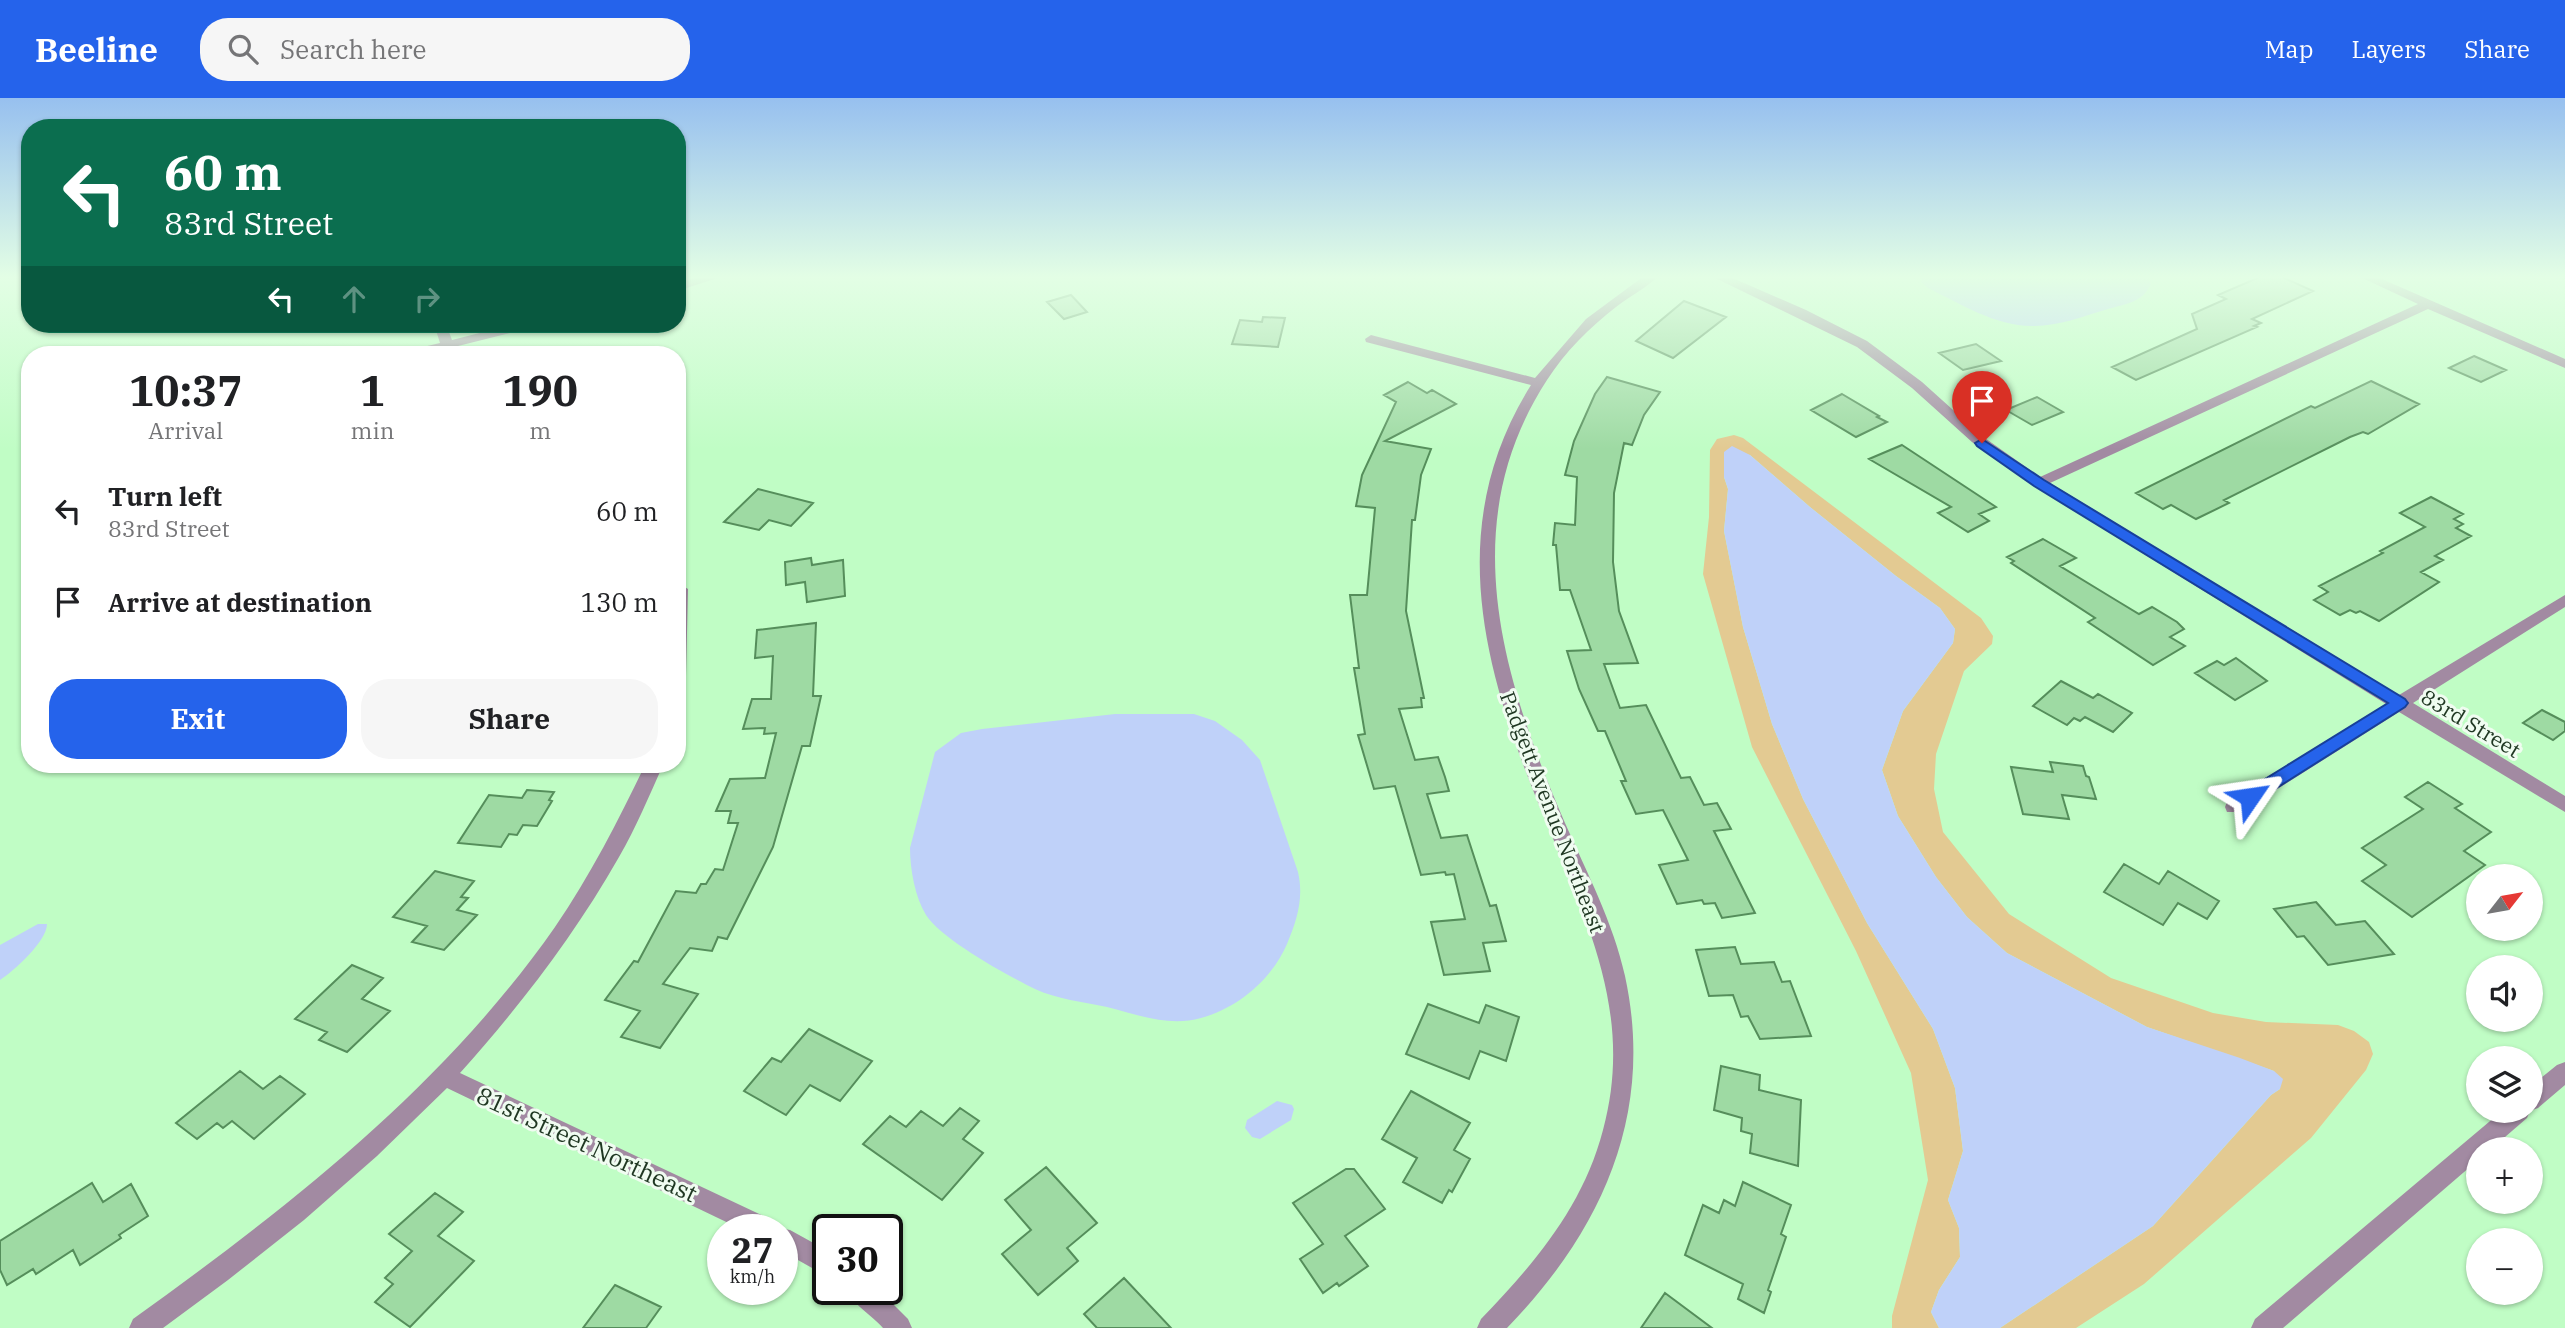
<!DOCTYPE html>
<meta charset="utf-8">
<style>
body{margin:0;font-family:"IBM Plex Serif",serif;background:#f6f6f6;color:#202124;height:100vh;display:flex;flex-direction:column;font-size:26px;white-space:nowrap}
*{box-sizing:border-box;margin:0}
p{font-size:23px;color:#757577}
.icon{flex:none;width:38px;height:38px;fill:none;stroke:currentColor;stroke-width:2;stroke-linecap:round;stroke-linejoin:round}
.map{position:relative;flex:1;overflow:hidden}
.side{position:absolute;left:21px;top:248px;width:665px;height:427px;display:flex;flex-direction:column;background:#fff;border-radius:28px;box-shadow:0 2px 5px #0004}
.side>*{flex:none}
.banner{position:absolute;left:21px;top:21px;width:665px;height:214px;border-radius:28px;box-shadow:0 2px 5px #0004;background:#0b6e4f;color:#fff;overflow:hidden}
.needle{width:46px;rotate:59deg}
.controls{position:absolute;left:2466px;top:766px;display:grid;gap:14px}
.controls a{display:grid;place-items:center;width:77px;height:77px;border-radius:50%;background:#fff;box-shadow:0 2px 5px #0004;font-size:35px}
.speed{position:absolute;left:707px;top:1116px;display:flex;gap:14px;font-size:35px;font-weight:700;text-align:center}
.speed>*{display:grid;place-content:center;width:91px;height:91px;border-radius:50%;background:#fff;box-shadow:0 2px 5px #0004;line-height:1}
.speed small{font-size:18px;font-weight:400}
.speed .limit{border:4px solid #111;border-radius:10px;background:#fff;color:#111}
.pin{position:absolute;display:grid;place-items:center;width:60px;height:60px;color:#fff;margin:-72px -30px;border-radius:50% 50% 50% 0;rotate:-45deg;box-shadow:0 0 7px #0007}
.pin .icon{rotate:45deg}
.me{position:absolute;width:77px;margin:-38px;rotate:58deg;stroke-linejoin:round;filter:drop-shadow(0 0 5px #0008)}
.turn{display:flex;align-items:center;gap:24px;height:147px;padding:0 28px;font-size:32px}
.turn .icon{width:91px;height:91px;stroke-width:2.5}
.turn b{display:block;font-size:49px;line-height:60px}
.lanes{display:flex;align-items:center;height:66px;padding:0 28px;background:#0003;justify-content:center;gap:35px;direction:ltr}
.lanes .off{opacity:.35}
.eta{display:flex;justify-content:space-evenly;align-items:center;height:119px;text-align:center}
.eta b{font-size:42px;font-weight:800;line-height:49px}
.cta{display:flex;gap:14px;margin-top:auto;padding:14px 28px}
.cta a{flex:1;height:80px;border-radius:28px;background:#2563eb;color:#fff;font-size:28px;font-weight:800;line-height:80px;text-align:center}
.cta a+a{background:#f6f6f6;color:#202124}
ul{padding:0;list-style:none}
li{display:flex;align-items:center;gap:21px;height:91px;padding:0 28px}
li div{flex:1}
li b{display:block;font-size:26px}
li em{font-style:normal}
header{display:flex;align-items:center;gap:42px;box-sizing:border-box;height:98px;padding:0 35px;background:#2563eb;color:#fff}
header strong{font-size:33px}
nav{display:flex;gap:38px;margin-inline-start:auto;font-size:24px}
.search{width:490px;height:63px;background:#f6f6f6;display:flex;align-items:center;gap:18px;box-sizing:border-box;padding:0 24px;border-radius:28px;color:#757577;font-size:26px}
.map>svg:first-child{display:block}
.green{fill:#e3ca92}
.water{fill:#bfd1f9}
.building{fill:#9edaa3;stroke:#558e5b;stroke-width:2}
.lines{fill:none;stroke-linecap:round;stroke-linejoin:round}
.path{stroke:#88b88c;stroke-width:3.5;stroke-dasharray:5 2.5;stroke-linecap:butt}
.minor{fill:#a28aa2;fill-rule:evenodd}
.route{fill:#2563eb;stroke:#184099;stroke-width:2}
.labels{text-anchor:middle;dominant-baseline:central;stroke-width:6;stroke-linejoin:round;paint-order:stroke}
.street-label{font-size:21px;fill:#1f3722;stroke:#f0fcf1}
.near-street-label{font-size:24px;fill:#1f3722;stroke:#f0fcf1}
</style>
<header>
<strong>Beeline</strong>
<div class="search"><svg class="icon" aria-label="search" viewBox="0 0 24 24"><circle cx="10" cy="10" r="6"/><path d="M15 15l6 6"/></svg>Search here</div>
<nav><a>Map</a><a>Layers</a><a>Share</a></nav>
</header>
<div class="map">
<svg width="2565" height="1230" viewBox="0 0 2565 1230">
<rect width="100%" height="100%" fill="#c0fdc5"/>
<path class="green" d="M1734 337 1743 340 1981 520 1993 538 1992 546 1964 573 1936 656 1934 691 1943 734 2009 816 2111 880 2213 915 2266 924 2338 927 2354 933 2369 944 2373 956 2366 972 2311 1040 2144 1186 2076 1230H2000L2153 1128 2271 997 2280 991 2274 973 2147 929 2007 855 1967 819 1936 779 1898 718 1882 672 1903 613 1953 545 1955 531 1940 510 1896 478 1810 409 1750 357 1724 354V379L1728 391 1724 433 1743 529 1772 626 1803 701 1867 825 1933 931 1955 990 1963 1053 1948 1102 1959 1130 1960 1159 1939 1192 1931 1214 1939 1230H1892V1218L1928 1082 1911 975 1856 853 1752 649 1703 476 1709 419 1710 352 1717 341Z"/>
<path class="water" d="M1925 178H2147L2151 185C2144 204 2126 206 2108 211 2084 218 2059 228 2034 228 1997 229 1961 206 1928 190L1921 184Z
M1732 348 1750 357 1810 409 1896 478 1940 510 1955 531 1953 545 1903 613 1882 672 1898 718 1936 779 1967 819 2007 855 2147 929 2240 960 2274 973 2283 981 2280 991 2271 997 2153 1128 2000 1230H1939L1931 1214 1939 1192 1960 1159 1959 1130 1948 1102 1963 1053 1955 990 1933 931 1867 825 1803 701 1772 626 1743 529 1724 433 1728 391 1724 379V354Z
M1115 616H1194L1215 623 1242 642 1260 662 1298 774C1304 800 1297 822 1287 846 1272 881 1238 910 1201 920 1169 929 1138 917 1107 909 1084 904 1056 901 1035 891 1008 878 941 841 926 817 915 799 910 771 910 750L935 654 961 635 982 631Z
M38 826H47C47 843 14 873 0 882V847Z
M1277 1003 1292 1007 1294 1011 1291 1022 1260 1041 1252 1039 1245 1030 1247 1022Z"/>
<path class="building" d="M2262 178H2280L2313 193 2252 221 2261 225 2254 228 2257 229 2136 282 2112 269 2197 231 2192 216 2226 201 2218 197Z
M1071 197 1087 214 1064 221 1047 204Z
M1684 203 1726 219 1673 260 1636 243Z
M1263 219 1285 220 1278 249 1232 246 1240 222 1262 224Z
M1976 246 2001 263 1963 272 1939 255Z
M2474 258 2506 272 2481 284 2449 270Z
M1607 279 1660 294 1644 317 1632 347 1624 345 1614 395 1613 464 1619 513 1638 565 1604 566 1620 610 1646 607 1681 680 1690 679 1704 707 1717 705 1731 731 1714 733 1755 815 1722 820 1715 805 1704 806 1702 802 1677 806 1659 767 1688 762 1663 712 1636 716 1621 683H1626L1605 633H1598L1579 591 1567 553 1591 552 1570 492H1560L1556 447H1553L1555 425 1575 427 1577 379 1565 377 1574 343 1595 296Z
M2371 283 2419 306 2368 336 2363 334 2350 339 2224 402 2229 405 2196 421 2171 407 2163 411 2136 395 2311 308 2315 310Z
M1408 284 1427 295 1432 292 1456 306 1385 343 1431 351 1421 377 1415 422H1412L1406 513 1424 600H1421L1422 609 1399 611 1415 662 1438 659 1445 679 1449 693 1427 696 1441 740 1467 737 1490 808 1496 807 1506 843 1483 845 1490 873 1444 877 1431 824 1465 821 1454 776 1446 777 1445 774 1421 777 1395 688 1374 691 1358 637 1365 636 1354 570H1359L1350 497H1367L1375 410 1356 408 1362 377 1396 304 1384 297Z
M1842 296 1879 318 1877 319 1887 324 1856 339 1811 312Z
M2037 299 2063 314 2032 327 2006 312Z
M1902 347 1996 409 1979 416 1989 423 1968 434 1938 415 1951 409 1869 361Z
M758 391 813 405 791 428 769 422 759 432 724 424Z
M2431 399 2463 416 2454 421 2463 426 2456 430 2471 438 2435 458 2443 462 2421 474 2439 484 2379 523 2360 513 2356 515 2350 512 2340 517 2314 502 2328 494 2319 488 2383 455 2380 453 2425 429 2400 415Z
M2043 441 2076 460 2060 468 2119 504 2139 516 2152 509 2177 524 2184 531 2170 539 2185 548 2153 567 2088 524 2095 520 2011 465 2014 463 2007 459Z
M811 460 812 467 843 462 845 498 807 504 805 484 786 487 785 464Z
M816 525 813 598H821L810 648H802L773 749 727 841 718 839 712 853 690 850 663 886 698 896 660 950 621 939 640 913 605 902 634 863 638 864 676 793 696 795 701 786H706L715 771 723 772 738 725H728L731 713H716L730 681 765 680 776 635 764 636 765 630 743 631 752 601H771L773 558 755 560 757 532Z
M2236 560 2267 583 2235 602 2195 575 2217 563 2224 567Z
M2061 583 2093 600 2098 596 2132 615 2113 634 2085 619 2080 623 2074 620 2067 627 2033 608Z
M2542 612 2565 624V633L2553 642 2523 625Z
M2050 664 2083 668 2086 678 2089 679 2096 701 2062 697 2069 721 2023 716 2011 669 2053 674Z
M2428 684 2462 706 2455 710 2491 734 2464 753 2485 767 2412 819 2362 783 2386 767 2362 750 2423 711 2405 699Z
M527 692 554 694 549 702 552 703 537 728 523 727 517 737 509 736 501 749 458 745 489 697 522 700Z
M2124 766 2159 786 2168 773 2219 803 2207 821 2178 805 2163 827 2104 794Z
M435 773 474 783 461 799 468 800 457 812 477 817 444 852 412 844 427 828 393 819Z
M2316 804 2336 827 2365 823 2394 856 2328 867 2304 838 2297 839 2274 811Z
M1735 849 1741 866 1774 864 1782 884 1790 883 1811 938 1760 941 1748 918 1741 919 1733 897 1709 898 1696 852Z
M352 867 383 880 362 901 390 913 347 954 319 942 327 934 295 921Z
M1428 906 1479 925 1486 907 1519 919 1506 963 1480 953 1469 981 1406 956Z
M809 931 872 963 840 1003 810 987 786 1017 744 993 772 960 781 964Z
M1721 968 1760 977 1759 992 1801 1002 1798 1068 1750 1055 1752 1036 1741 1033 1742 1020 1714 1012Z
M240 973 263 991 280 978 305 996 254 1041 232 1023 223 1030 217 1025 197 1041 176 1025Z
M1411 993 1470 1025 1454 1052 1470 1061 1452 1094 1449 1092 1442 1105 1403 1084 1417 1060 1382 1041Z
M960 1010 979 1023 963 1041 983 1055 942 1102 863 1046 890 1018 906 1029 921 1013 943 1028Z
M1046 1069 1097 1125 1067 1150 1078 1163 1038 1197 1002 1156 1031 1132 1005 1102Z
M1346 1071H1354L1385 1111 1345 1138 1368 1168 1339 1188 1337 1185 1323 1195 1300 1161 1323 1146 1293 1105Z
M1743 1084 1791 1107 1781 1136 1786 1139 1768 1192 1771 1194 1764 1215 1738 1201 1743 1186 1685 1157 1703 1107 1719 1115 1724 1102 1735 1108Z
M92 1085 103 1104 131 1086 148 1118 119 1137 121 1140 80 1167 73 1152 36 1176 33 1171 7 1187 0 1172V1143Z
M435 1095 463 1114 438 1138 474 1163 410 1229 375 1204 393 1186 385 1180 412 1153 389 1136Z
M1124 1180 1171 1230H1097L1084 1216Z
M615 1187 661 1209 646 1230H583Z
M1665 1195 1712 1230H1641Z"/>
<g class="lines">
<path class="path" d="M2560 178 2565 181"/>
<path class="minor" d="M703 178H724L677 193V185Z
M1644 178H1659C1646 190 1630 198 1616 209 1590 229 1565 254 1547 282 1454 425 1502 580 1565 725 1587 775 1613 824 1625 878 1655 1016 1602 1132 1507 1230H1477L1481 1221C1534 1166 1583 1109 1603 1032 1633 922 1591 831 1549 731 1487 584 1439 434 1531 287L1366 244 1365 241 1371 237 1535 280 1586 221Z
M1711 178H1728L1806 212 1867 243 1922 284 1982 338 2040 379 2418 206 2358 178H2375L2565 261V270L2428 211 2050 385 2399 597 2565 497V509L2413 605 2565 698V714L2399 614 2241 714H2227L2225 709 2227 704 2386 606 2028 384 1972 344 1912 290 1857 249Z
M434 226H446L452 242 515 226H535L534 229 422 257H401L402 254 440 245Z
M680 486 688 491 686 578 677 584V487Z
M645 667H663C649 698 636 730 619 759 574 838 520 908 460 975L776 1124 779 1130 790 1132 828 1153V1179L782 1153V1132H743L447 990 377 1058 304 1122 228 1182 163 1230H129L133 1221C289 1109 444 988 555 829 590 778 618 723 645 667Z
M2565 964V987L2538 1010 2530 1013V989L2557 967Z
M2502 1013H2530L2527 1020 2490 1052H2478V1062L2283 1230H2251L2255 1221Z
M847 1192H879L908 1221 912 1230H883C872 1217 853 1207 847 1192Z"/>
</g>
<linearGradient id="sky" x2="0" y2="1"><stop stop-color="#97c0ef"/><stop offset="0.51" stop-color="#e3fee5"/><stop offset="1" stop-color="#e3fee5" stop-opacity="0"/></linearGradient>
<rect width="2565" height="351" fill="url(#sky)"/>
<path class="route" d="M1982 341 2044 382 2405 601 2408 605 2405 609 2256 703H2244L2241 699 2244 694 2388 605 2034 388 1977 348 1975 345Z"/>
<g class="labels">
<g class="street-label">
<text transform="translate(2471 625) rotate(31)">83rd Street</text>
<text transform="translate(1553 714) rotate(69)">Padgett Avenue Northeast</text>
</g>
<g class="near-street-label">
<text transform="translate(587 1046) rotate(25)">81st Street Northeast</text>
</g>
</g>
</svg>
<div class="controls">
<a><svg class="needle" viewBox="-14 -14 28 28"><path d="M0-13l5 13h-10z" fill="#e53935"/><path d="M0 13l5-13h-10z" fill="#757577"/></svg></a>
<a><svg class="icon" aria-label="sound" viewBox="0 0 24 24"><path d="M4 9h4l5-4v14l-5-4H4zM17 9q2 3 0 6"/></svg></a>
<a><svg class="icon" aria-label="layers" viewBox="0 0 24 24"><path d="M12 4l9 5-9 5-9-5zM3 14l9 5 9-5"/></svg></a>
<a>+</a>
<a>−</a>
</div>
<div class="speed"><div>27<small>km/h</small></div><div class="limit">30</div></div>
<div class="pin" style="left:1982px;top:345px;background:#d93025"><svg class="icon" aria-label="arrive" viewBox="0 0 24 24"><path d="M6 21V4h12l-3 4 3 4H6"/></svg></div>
<svg class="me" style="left:2250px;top:699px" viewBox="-20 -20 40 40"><path d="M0-17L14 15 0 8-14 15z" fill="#2563eb" stroke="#fff" stroke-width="4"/></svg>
<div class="banner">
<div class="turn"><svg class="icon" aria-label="left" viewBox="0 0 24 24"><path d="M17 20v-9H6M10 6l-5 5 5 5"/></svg><div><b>60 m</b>83rd Street</div></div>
<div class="lanes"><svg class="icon" aria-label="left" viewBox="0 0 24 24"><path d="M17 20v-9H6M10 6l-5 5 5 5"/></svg><svg class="icon off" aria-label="ahead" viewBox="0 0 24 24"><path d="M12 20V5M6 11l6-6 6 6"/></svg><svg class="icon off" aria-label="right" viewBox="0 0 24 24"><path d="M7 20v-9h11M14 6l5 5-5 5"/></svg></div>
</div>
<section class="side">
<div class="eta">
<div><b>10:37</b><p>Arrival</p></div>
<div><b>1</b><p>min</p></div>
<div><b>190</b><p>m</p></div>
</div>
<ul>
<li><svg class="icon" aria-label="left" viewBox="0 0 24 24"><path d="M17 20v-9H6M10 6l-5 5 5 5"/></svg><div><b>Turn left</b><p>83rd Street</p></div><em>60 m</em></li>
<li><svg class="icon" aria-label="arrive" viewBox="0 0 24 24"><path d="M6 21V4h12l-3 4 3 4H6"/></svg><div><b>Arrive at destination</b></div><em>130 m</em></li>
</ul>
<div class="cta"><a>Exit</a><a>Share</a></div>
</section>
</div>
